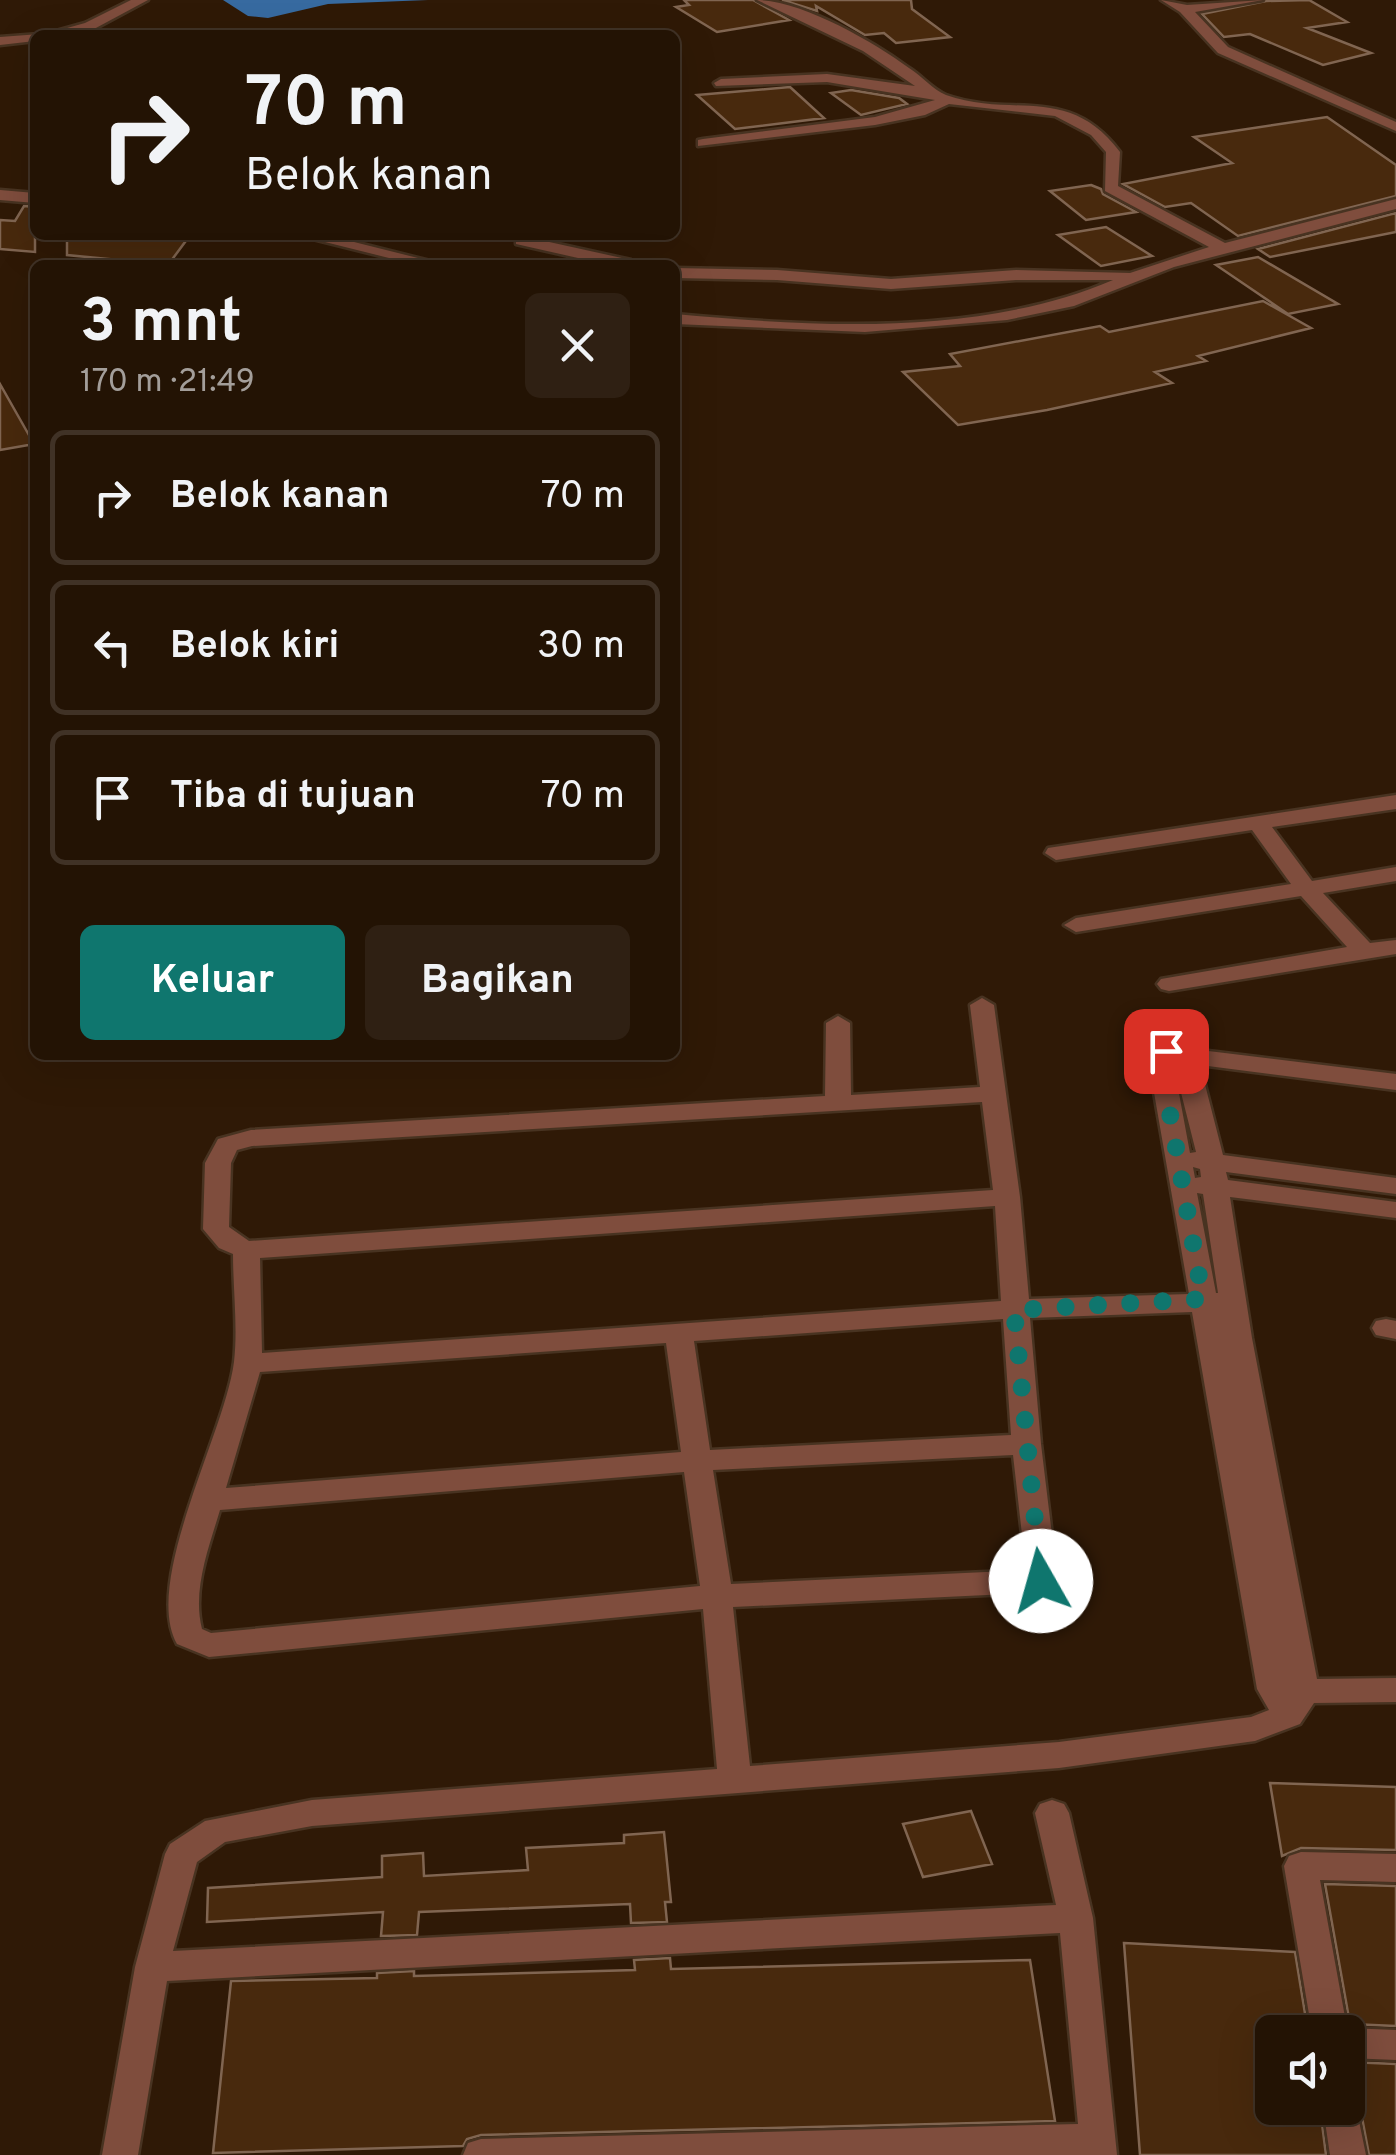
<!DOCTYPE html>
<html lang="id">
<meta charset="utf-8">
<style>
body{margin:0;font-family:Overpass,sans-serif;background:#2f2013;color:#f1f3f6;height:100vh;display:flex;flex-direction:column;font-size:38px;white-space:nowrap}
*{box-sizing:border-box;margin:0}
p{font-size:32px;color:#a39e9a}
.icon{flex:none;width:55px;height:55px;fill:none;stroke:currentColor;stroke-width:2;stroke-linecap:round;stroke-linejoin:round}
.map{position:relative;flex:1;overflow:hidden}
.side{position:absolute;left:30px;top:260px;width:650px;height:800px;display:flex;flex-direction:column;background:#231304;border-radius:15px;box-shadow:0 10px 40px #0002,0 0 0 2px #403226}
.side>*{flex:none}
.hud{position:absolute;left:30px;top:30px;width:650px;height:210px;border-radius:15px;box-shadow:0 10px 40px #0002,0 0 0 2px #403226;background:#231304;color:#f1f3f6;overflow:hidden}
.tools{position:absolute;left:1255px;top:2015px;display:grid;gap:20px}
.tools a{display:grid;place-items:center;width:110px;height:110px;border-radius:15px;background:#231304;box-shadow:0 10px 40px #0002,0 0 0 2px #403226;font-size:50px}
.pin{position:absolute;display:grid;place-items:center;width:85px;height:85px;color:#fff;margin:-42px;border-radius:20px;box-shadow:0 5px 15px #0006}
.me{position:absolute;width:110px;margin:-55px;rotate:353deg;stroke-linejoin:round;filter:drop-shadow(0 0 8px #0008)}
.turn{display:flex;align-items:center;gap:35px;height:210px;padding:0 50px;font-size:45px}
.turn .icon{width:130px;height:130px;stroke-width:2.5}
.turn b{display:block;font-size:70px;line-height:85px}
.round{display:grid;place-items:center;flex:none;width:105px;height:105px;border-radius:15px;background:#2f2013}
.headline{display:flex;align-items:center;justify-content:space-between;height:170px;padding:0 50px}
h1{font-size:60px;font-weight:700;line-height:75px}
.button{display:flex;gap:20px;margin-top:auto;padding:20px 50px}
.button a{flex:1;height:115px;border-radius:15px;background:#0f766e;color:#fff;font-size:40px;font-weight:700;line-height:115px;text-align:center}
.button a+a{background:#2f2013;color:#f1f3f6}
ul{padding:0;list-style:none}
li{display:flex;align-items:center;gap:30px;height:135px;margin:0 20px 15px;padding:0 30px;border:5px solid #403226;border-radius:15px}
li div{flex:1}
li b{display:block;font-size:38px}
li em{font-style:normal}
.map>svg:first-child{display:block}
.water{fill:#376aa0}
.building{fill:#48290d;stroke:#806551;stroke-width:2.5}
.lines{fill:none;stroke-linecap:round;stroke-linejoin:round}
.minor-casing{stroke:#483321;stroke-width:5}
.minor{fill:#7f4d3d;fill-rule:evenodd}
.route{stroke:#0f766e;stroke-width:18;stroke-dasharray:0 32.4}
</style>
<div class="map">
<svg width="1396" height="2155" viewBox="0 0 1396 2155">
<rect width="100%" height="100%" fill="#2f1906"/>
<path class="water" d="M223 0H428L328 4 268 18 248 16Z"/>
<path class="building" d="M684 0H753L789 20 717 32 676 7 689 5Z
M782 0H911L912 9 950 37 896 43 884 33 865 35 816 6 817 11Z
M1309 0 1347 22 1307 28 1371 53 1323 65 1250 34 1224 37 1202 14 1266 1Z
M790 87 824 118 735 129 697 95Z
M851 90 899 98 907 104 861 115 831 93Z
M1327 117 1396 165V196L1238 236 1191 203 1165 207 1123 184 1232 163 1194 137Z
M1091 185 1101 189 1103 194 1136 212 1086 220 1050 191Z
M24 206 35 207V252L0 249V220L15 221Z
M1396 213V232L1270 257 1258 249Z
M1106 227 1152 256 1101 266 1058 235Z
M67 235H134L188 238 168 265H125L129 261 67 255Z
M1258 257 1338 304 1288 314 1216 265Z
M1263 301 1311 328 1198 356 1206 361 1155 372 1172 383 1047 410 958 425 903 372 960 366 950 354 1100 326 1109 332Z
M0 384 34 444 0 450Z
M1270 1783 1396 1787V1850L1301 1848 1282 1856Z
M971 1811 992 1864 923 1877 903 1824Z
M664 1832 671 1902H665L667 1922 631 1923 630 1904 419 1912 417 1935 381 1936 383 1912 207 1922 208 1888 382 1877V1856L423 1853 424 1876 528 1870 526 1848 624 1843V1835Z
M1325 1884 1396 1886V2026L1350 2024Z
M1124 1943 1295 1952 1308 2032H1272V2108H1320L1326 2155H1140Z
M670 1958 671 1969 1030 1960 1055 2121 481 2135 467 2139 463 2146 213 2153 231 1981 377 1978V1973L414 1971V1976L635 1970 634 1960Z
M1348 2062 1396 2064V2155H1369L1358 2096 1348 2090Z"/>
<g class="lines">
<g class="minor-casing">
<path id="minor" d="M131 0H148L94 29 42 35 85 23Z
M757 0C801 0 874 42 909 68 922 76 932 89 946 95 1013 119 1068 83 1120 152L1118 186 1225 243 1396 199V209L1174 267 1074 306 1007 320 865 332 675 324V314C817 327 979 337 1113 280H1016L891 289 777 280 675 278V268L777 270 891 279 1016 270 1130 273 1209 247 1105 191 1106 152 1091 135 1055 116 949 104 925 115 875 125 698 146V140L703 139 875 117 935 100 827 82 716 86 714 83 721 79 827 74 915 86 863 51Z
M1161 0 1187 5 1263 0 1195 12 1228 47 1396 122V131L1218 53 1180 12Z
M40 34 35 35V41L0 45V37Z
M0 190 35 193V203L0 200Z
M297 235H326L446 265H417Z
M522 236 631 260 639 265H609L516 244V238Z
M1396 795V809L1272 827 1312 881 1396 867V881L1323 893 1370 943 1396 940V954L1169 991 1161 989 1157 984 1161 979 1347 947 1301 896 1076 932 1064 925 1076 918 1291 884 1252 830 1056 860 1045 853 1048 848Z
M982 998 994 1005 1020 1197 1029 1299 1189 1294 1147 1052 1150 1047 1159 1045 1396 1074V1090L1200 1065 1223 1155 1396 1178V1194L1226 1172 1228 1180 1396 1202V1218L1230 1197 1252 1338 1317 1679 1396 1678V1702L1314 1703 1300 1724 1255 1741 1059 1768 312 1826 225 1842 197 1862 173 1951 1056 1905 1035 1813 1040 1804 1052 1800 1064 1804 1069 1813 1093 1918 1117 2155H463L468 2143 481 2139 1078 2124 1060 1933 167 1981 138 2155H102L135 1967 165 1854 170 1844 205 1821 312 1800 717 1769 703 1609 209 1657 177 1644C142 1582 225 1433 234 1362 238 1328 233 1289 233 1254L219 1248 203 1229 205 1163 218 1139 251 1130 825 1096 826 1023 838 1016 850 1023 851 1095 980 1087 970 1005ZM1173 1061 1196 1152 1190 1153ZM982 1102 993 1190 249 1241 229 1227 231 1163 237 1150 252 1146ZM1193 1167 1200 1169 1201 1177 1195 1178ZM1197 1193 1203 1194 1218 1293H1216ZM995 1206 1001 1301 262 1353 260 1258ZM1192 1312 1257 1689 1269 1710 1251 1717 1059 1742 750 1766 733 1607 1029 1593 1036 1626 1047 1630 1058 1626 1062 1618 1041 1444 1030 1318ZM1003 1319 1011 1435 710 1450 694 1341ZM666 1343 681 1452 226 1488 260 1372ZM1013 1455 1026 1570 731 1584 713 1470ZM684 1472 700 1586 211 1633 202 1629C192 1590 209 1547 220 1510Z
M1386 1319 1396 1321V1339L1376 1335 1372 1328 1376 1321Z
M1301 1852 1396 1854V1882L1320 1880 1347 2028 1396 2030V2060L1348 2058V2032H1312L1284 1866 1289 1856Z
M1348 2094 1354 2097 1366 2155H1330L1323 2108H1348Z"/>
</g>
<use href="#minor" class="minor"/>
</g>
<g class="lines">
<path class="route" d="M1041 1581 1014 1310 1203 1299 1159 1052 1166 1051"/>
</g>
</svg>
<div class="tools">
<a><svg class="icon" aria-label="sound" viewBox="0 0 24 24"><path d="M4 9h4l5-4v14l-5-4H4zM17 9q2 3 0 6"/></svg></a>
</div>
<div class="pin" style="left:1166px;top:1051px;background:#d93025"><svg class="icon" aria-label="arrive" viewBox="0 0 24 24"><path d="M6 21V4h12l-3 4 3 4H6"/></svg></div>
<svg class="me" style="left:1041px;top:1581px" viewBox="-20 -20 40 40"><circle r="19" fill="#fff"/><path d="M0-13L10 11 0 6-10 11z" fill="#0f766e"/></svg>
<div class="hud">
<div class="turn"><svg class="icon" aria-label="right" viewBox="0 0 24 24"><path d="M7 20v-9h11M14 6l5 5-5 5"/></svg><div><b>70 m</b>Belok kanan</div></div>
</div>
<section class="side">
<div class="headline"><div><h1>3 mnt</h1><p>170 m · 21:49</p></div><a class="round"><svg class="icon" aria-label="close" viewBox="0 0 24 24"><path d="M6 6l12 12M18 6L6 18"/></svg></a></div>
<ul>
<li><svg class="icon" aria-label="right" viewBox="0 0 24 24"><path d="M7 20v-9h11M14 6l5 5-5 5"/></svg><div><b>Belok kanan</b></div><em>70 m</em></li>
<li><svg class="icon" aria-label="left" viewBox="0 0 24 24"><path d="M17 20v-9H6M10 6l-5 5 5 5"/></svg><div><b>Belok kiri</b></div><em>30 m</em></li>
<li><svg class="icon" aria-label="arrive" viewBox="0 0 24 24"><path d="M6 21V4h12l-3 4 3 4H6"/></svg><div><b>Tiba di tujuan</b></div><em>70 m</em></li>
</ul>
<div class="button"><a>Keluar</a><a>Bagikan</a></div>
</section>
</div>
